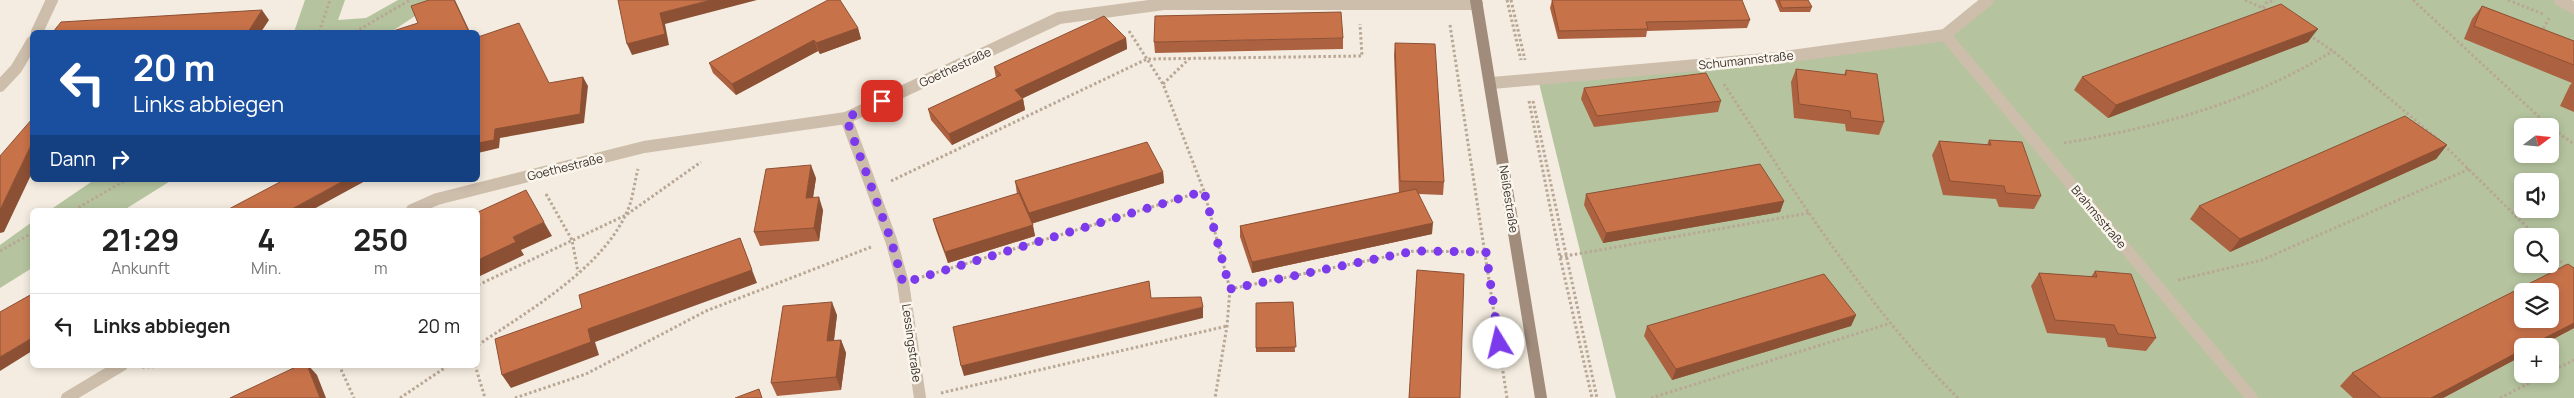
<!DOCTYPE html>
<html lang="de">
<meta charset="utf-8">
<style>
body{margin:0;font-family:Manrope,sans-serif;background:#f6f6f6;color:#222;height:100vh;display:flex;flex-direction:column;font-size:19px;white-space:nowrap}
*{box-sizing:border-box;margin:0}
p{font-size:16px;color:#767676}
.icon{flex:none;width:28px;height:28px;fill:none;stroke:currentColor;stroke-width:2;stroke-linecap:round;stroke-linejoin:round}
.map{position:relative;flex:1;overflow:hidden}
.drawer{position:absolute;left:30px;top:208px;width:450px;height:160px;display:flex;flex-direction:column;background:#fff;border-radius:8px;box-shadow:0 2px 8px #0003}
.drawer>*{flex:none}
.hud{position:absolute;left:30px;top:30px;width:450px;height:152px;border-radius:8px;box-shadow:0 2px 8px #0003;background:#1a4fa0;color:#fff;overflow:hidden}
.needle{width:32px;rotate:74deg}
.tools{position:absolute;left:2514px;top:118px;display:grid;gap:10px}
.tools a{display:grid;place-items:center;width:45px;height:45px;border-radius:8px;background:#fff;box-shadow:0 2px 8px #0003;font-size:25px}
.pin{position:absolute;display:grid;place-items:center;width:42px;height:42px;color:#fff;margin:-21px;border-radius:10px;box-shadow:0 2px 8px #0006}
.me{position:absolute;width:55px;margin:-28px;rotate:351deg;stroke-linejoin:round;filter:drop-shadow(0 0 4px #0008)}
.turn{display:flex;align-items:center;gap:18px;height:105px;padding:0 20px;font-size:22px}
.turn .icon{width:65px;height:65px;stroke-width:2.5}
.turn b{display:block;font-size:35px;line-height:42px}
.then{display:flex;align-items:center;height:48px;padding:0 20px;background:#0003;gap:10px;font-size:19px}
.eta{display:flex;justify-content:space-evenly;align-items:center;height:85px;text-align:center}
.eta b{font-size:30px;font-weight:700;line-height:35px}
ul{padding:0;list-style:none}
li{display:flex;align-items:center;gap:15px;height:65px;padding:0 20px;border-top:1px solid #e0e0e0}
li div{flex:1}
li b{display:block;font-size:19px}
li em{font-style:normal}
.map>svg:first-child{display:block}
.green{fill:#b5c49f;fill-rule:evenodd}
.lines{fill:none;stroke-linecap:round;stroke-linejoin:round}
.path{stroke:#b9a795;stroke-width:3;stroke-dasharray:2.5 2.5;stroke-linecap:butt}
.street{stroke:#cdbdab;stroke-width:12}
.secondary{stroke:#a18c7c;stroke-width:12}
.wall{fill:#ac6240}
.shaded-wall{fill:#8c5034}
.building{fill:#c8724a;stroke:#8c5034;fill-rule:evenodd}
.route{stroke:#7c3aed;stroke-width:9;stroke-dasharray:0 16.2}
.labels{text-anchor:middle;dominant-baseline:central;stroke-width:5;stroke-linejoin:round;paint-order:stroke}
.street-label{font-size:12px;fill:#3a312b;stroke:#fbf6ed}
</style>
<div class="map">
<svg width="2574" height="398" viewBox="0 0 2574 398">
<rect width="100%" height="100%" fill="#f4ece0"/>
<path class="green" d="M305 0H345L338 20 366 18 398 0H439L391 32H294Z
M1989 0H2559L2574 9V398H1616L1538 79 1945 35ZM2522 126H2550V154H2522ZM2522 181H2550V209H2522ZM2522 236H2550V264H2522ZM2522 291H2550V319H2522ZM2522 346H2550V374H2522Z
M94 180H172L124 210H50Z
M32 222V268L0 288V245Z"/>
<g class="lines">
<path class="path" d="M1507 0 1521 60
M1511 0 1525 60
M2245 0 2270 11
M2413 0 2549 126
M2508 0 2543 14
M2263 8 2266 3 2275 0
M1450 25 1507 398
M1129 31 1163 84 1204 191 1230 289 1227 326 1215 398
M319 32 330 0
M355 32 410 0
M2541 33 2549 18
M2309 35 2333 51 2440 141
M1163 84 1190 58
M1724 84C1792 189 1869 310 1958 398
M1529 101 1560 257 1592 398
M1533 101 1597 398
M2550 127 2574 144
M2064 143C2159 127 2250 102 2333 51
M2444 145 2536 236
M891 181 1147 59 1362 56 1360 24
M546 194 572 240 578 272
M74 210 126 180
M2550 250 2567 268
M0 251 32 233
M1560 257 1809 213
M922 277 1204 191
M2178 280 2262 260 2469 169
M478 285 626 215 701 162
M1230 289 1414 251 1486 252
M478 345C528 311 600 270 626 214 633 200 634 184 638 169
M339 365 354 398
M475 365 485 398
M142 367 199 365
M2550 372 2574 360
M941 393 1227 326
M400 398 449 365
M515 398 586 374 706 311 871 247
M1651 398 1891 323
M2500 398 2547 374"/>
<path class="street" d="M2560 0 2574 8
M37 32 52 0
M1945 35 2252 398
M1492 83 1777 58 1945 35 1988 0
M0 86 16 69 32 42
M846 118 891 240 903 283 920 398
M412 210 437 199 644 147 846 118 1059 18 1164 4H1477
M67 398 122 365"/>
<path class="secondary" d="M1476 0 1541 398"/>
</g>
<path class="wall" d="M1552 0 1750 20 1747 28 1647 31 1646 37 1558 39 1550 8Z
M1775 0H1808L1812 7 1810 12H1780Z
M2482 6 2574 41V112L2560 106 2570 85 2572 83 2464 39 2472 19Z
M858 28 861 39 820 54 818 51 736 95 713 73 709 63Z
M1126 38 1127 49 1023 98 1025 110 952 145 931 120 928 109 996 78 994 67Z
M1343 38V49L1155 53 1154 42Z
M2308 42 2108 118 2074 90 2082 77Z
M1395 43 1444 182 1443 195 1419 194 1432 234 1252 273 1240 237V226L1399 193 1394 55Z
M1796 69 1844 75 1846 70 1884 122 1879 135 1846 131 1845 124 1794 118 1791 82Z
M1584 88 1721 101 1718 112 1594 127 1581 99Z
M1989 140 2041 196 2034 209 1999 207 1996 199 1943 195 1932 155 1939 141 1987 145Z
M2447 145 2436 159 2230 252 2190 219 2199 206Z
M1163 172 1164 183 1032 223 1035 236 948 263 936 230 933 219 1017 194 1015 181Z
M816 178 813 197 823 210 819 241 760 246 754 232Z
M1586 194 1784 201 1780 212 1603 243 1584 205Z
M2574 268V328L2443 398H2353L2340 386 2352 373Z
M1417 270 1460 398H1409Z
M2095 271 2156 338 2146 351 2108 347 2105 338 2047 333 2031 286 2039 273 2091 277Z
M1293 302 1295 352H1256V303Z
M837 315 834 341 841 340 846 353 841 390 777 396 771 383Z
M1856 315 1851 326 1672 380 1644 336 1647 326Z"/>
<path class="shaded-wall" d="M454 0H455L470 32H469Z
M711 0H757L665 24 669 45 632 55 627 44 660 13Z
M262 10 269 20 261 32H248Z
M858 28 861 39 820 54 816 43Z
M2318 29 2308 42 2108 118 2116 105Z
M1126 38 1127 49 1017 101 1015 90Z
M814 40 818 51 736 95 732 84Z
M583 77 588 86 584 123 500 138 499 148 478 153V143L495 129Z
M1023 99 1025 110 952 145 949 134Z
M32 143V173L4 232 0 233V210Z
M2447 145 2436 159 2230 252 2240 239Z
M811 165 816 178 811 211 806 198Z
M1163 172 1164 183 1031 224 1029 213Z
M345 180H367L312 210H290Z
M819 197 823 210 819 241 814 228Z
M1784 201 1780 212 1603 243 1606 233Z
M544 222 552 236 521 250 524 255 478 277V260L513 237Z
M1433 223 1432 234 1252 273V262Z
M1033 225 1035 236 948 263 945 252Z
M740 238 757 283 595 342 599 355 511 388 502 375 588 329Z
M832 302 837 315 832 354 827 341Z
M1203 307V318L964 376 961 366Z
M1856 315 1851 326 1672 380 1676 369Z
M2574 323V328L2540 346H2529Z
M32 338V351L0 371V357Z
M841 340 846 353 841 390 836 377Z
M2522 350V356L2443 398H2431Z
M307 365H308L317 375 326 398H320Z"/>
<path class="building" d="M429 0H454L469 32H394L393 31 418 23 411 6Z
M618 0H711L660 13 665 34 627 44Z
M828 0H840L858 28 816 43 814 40 732 84 709 63Z
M1552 0H1742L1750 20 1646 22 1648 29 1559 31Z
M1779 0H1808L1812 7 1782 8Z
M2281 4 2318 29 2116 105 2082 77Z
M2482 6 2574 41V65L2474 26Z
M262 10 248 32H53L61 22Z
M1341 12 1343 38 1154 42 1155 16Z
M1104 16 1126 38 1015 90 1023 99 949 134 928 109 1001 75 994 67Z
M519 23 549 83 583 77 580 114 495 129 494 140 478 143V37Z
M1395 43 1435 44 1444 182 1400 181Z
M1796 69 1846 75V70L1877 74 1884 122 1851 118 1850 111 1799 104Z
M1706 73 1721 101 1597 116 1584 88Z
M2405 116 2447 145 2240 239 2199 206Z
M32 119V143L0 210V156Z
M1989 140 2022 142 2041 196 2006 193 2004 186 1950 181 1939 141 1991 145Z
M1147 142 1163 172 1029 213 1015 181Z
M1760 164 1784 201 1606 233 1586 194Z
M811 165 806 198 819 197 814 228 754 232 766 169Z
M278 180H345L290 210H227L280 182Z
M1416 189 1433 223 1252 262 1240 226Z
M526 190 544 222 513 237 516 242 478 260V212Z
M1019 193 1033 225 945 252 933 219Z
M740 238 752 270 588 329 591 342 502 375 495 339 582 308 579 295Z
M2568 264 2574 268V323L2529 346H2522V350L2431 398H2381L2352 373ZM2522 291H2550V319H2522Z
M1417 270 1464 274 1460 398H1409Z
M2095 271 2131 274 2156 338 2118 334 2114 325 2055 320 2039 273 2097 277Z
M1824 274 1856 315 1676 369 1647 326Z
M1149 281 1151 298 1201 297 1203 307 961 366 953 327Z
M32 294V338L0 357V312Z
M832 302 827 341 841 340 836 377 771 383 783 306Z
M1293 302 1296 347 1256 348V303Z
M300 365H307L320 398H230Z
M759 389 762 398H735Z"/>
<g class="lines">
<path class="route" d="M882 101 846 118 891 240 903 283 1204 191 1230 289 1414 251 1486 252 1499 343"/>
</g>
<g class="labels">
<g class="street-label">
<text transform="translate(1746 60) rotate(-6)">Schumannstraße</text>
<text transform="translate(955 67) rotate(-25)">Goethestraße</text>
<text transform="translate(565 167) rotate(-14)">Goethestraße</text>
<text transform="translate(1509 199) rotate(81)">Neißestraße</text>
<text transform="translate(2099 217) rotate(50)">Brahmsstraße</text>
<text transform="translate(912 343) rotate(82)">Lessingstraße</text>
</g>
</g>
</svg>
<div class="tools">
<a><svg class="needle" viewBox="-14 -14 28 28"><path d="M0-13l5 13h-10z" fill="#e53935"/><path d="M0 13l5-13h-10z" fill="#767676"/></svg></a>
<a><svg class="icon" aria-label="sound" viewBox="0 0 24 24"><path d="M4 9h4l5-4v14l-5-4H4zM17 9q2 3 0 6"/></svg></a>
<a><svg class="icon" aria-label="search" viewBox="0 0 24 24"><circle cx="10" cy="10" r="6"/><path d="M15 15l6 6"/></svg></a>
<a><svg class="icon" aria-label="layers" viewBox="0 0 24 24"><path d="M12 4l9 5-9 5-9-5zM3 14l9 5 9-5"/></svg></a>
<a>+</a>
</div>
<div class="pin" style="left:882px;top:101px;background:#d93025"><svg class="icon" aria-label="arrive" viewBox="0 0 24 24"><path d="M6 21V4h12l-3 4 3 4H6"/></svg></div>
<svg class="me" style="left:1499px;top:343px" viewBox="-20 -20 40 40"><circle r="19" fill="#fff"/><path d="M0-13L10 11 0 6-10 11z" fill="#7c3aed"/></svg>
<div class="hud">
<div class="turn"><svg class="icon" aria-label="left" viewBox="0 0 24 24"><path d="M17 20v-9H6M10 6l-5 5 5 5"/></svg><div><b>20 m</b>Links abbiegen</div></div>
<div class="then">Dann<svg class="icon" aria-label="right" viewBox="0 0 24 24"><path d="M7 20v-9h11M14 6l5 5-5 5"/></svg></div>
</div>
<section class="drawer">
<div class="eta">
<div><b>21:29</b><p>Ankunft</p></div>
<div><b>4</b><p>Min.</p></div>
<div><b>250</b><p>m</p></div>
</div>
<ul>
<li><svg class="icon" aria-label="left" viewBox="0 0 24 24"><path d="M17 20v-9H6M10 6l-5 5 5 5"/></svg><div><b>Links abbiegen</b></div><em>20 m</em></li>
</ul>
</section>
</div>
